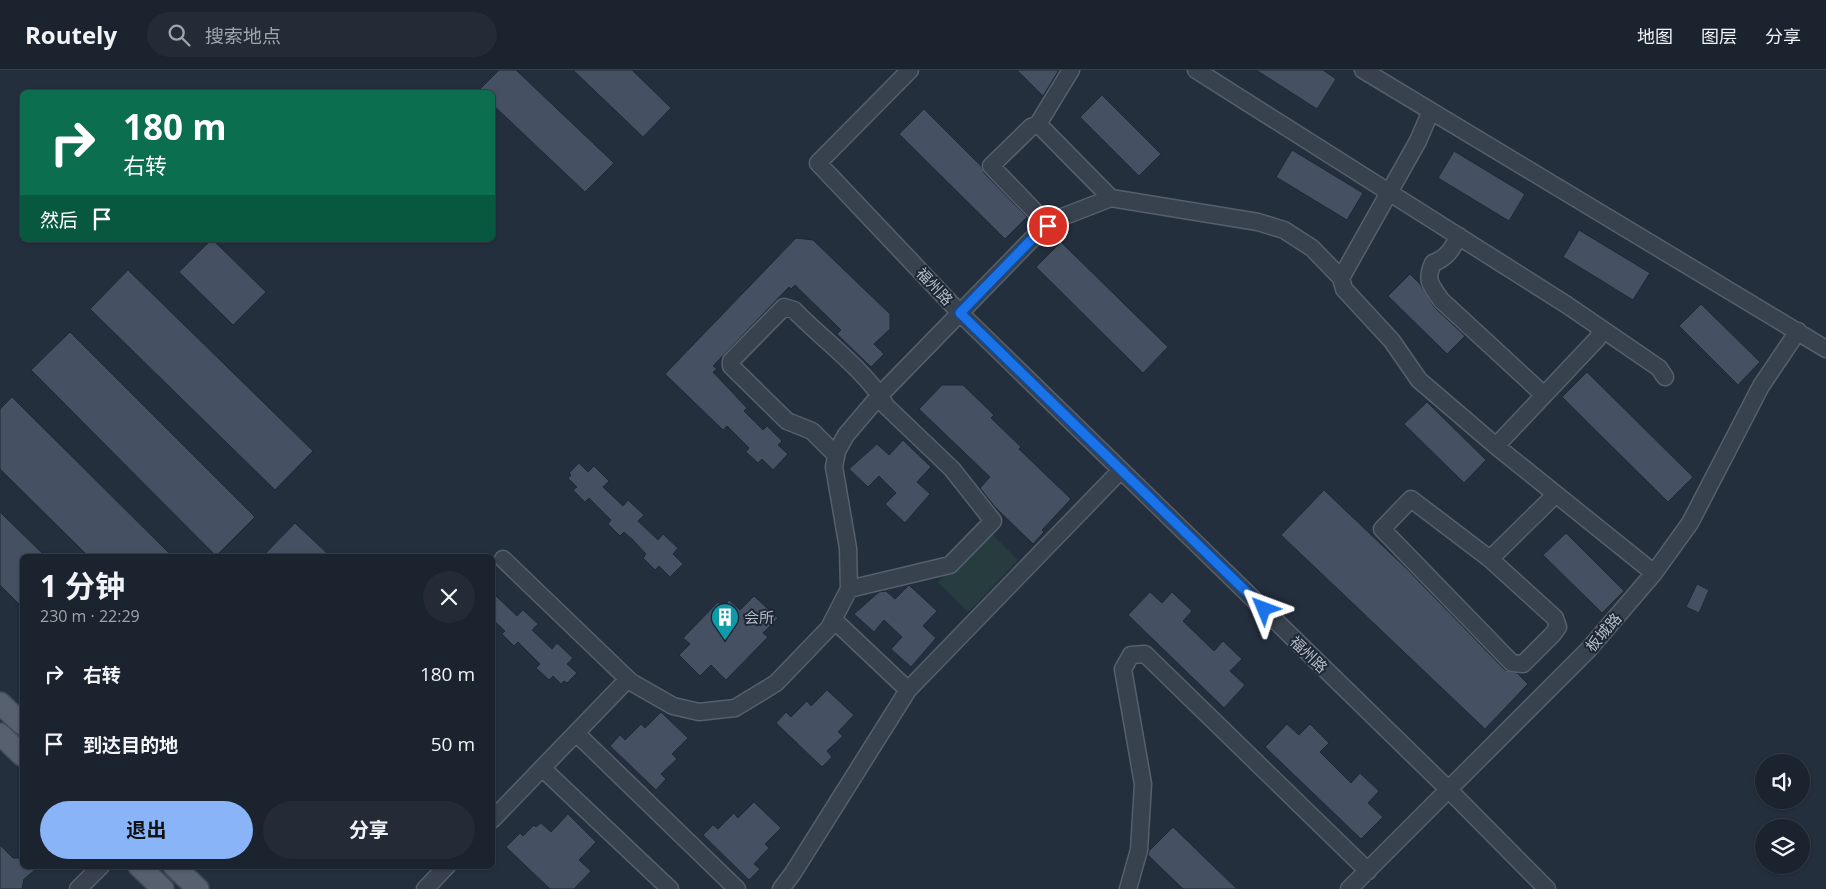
<!DOCTYPE html>
<html lang="zh">
<meta charset="utf-8">
<style>
body{margin:0;font-family:"Open Sans","Noto Sans SC",sans-serif;background:#242b36;color:#f1f3f6;height:100vh;display:flex;flex-direction:column;font-size:19px;white-space:nowrap}
*{box-sizing:border-box;margin:0}
p{font-size:16px;color:#a0a4aa}
.icon{flex:none;width:28px;height:28px;fill:none;stroke:currentColor;stroke-width:2;stroke-linecap:round;stroke-linejoin:round}
.map{position:relative;flex:1;overflow:hidden}
.drawer{position:absolute;left:20px;top:484px;width:475px;height:315px;display:flex;flex-direction:column;background:#1b232e;border-radius:8px;box-shadow:0 1px 4px #0004,0 0 0 1px #39404a}
.drawer>*{flex:none}
.top-card{position:absolute;left:20px;top:20px;width:475px;height:152px;border-radius:8px;box-shadow:0 1px 4px #0004,0 0 0 1px #39404a;background:#0b6e4f;color:#fff;overflow:hidden}
.tools{position:absolute;left:1755px;top:684px;display:grid;gap:10px}
.tools a{display:grid;place-items:center;width:55px;height:55px;border-radius:50%;background:#1b232e;box-shadow:0 1px 4px #0004,0 0 0 1px #39404a;font-size:25px}
.pin{position:absolute;display:grid;place-items:center;width:42px;height:42px;color:#fff;margin:-21px;border:2px solid #fff;border-radius:50%;box-shadow:0 1px 5px #0007}
.me{position:absolute;width:55px;margin:-28px;rotate:314deg;stroke-linejoin:round;filter:drop-shadow(0 0 4px #0008)}
.turn{display:flex;align-items:center;gap:18px;height:105px;padding:0 20px;font-size:22px}
.turn .icon{width:65px;height:65px;stroke-width:2.5}
.turn b{display:block;font-size:35px;line-height:42px}
.then{display:flex;align-items:center;height:48px;padding:0 20px;background:#0003;gap:10px;font-size:19px}
.round{display:grid;place-items:center;flex:none;width:52px;height:52px;border-radius:26px;background:#242b36}
.head{display:flex;align-items:center;justify-content:space-between;height:85px;padding:0 20px}
h1{font-size:30px;font-weight:700;line-height:38px}
.primary-button{display:flex;gap:10px;margin-top:auto;padding:10px 20px}
.primary-button a{flex:1;height:58px;border-radius:30px;background:#8ab4f8;color:#111;font-size:20px;font-weight:700;line-height:58px;text-align:center}
.primary-button a+a{background:#242b36;color:#f1f3f6}
ul{padding:0;list-style:none}
li{display:flex;align-items:center;gap:15px;height:70px;padding:0 20px}
li div{flex:1}
li b{display:block;font-size:19px}
li em{font-style:normal}
header{display:flex;align-items:center;gap:30px;box-sizing:border-box;height:70px;padding:0 25px;background:#1b232e;border-bottom:1px solid #39404a}
header strong{font-size:24px}
nav{display:flex;gap:28px;margin-inline-start:auto;font-size:18px}
.search{width:350px;height:45px;background:#242b36;display:flex;align-items:center;gap:12px;box-sizing:border-box;padding:0 18px;border-radius:28px;color:#a0a4aa;font-size:19px}
.map>svg:first-child{display:block}
.green{fill:#263c3f}
.building{fill:#455162;stroke:#1f2835}
.lines{fill:none;stroke-linecap:round;stroke-linejoin:round}
.minor-casing{stroke:#565f6c;stroke-width:19}
.major-casing{stroke:#414a57;stroke-width:24}
.minor{stroke:#38414e;stroke-width:16}
.major{stroke:#56606e;stroke-width:21}
.route-casing{stroke:#114b97;stroke-width:12}
.route{stroke:#1a73e8;stroke-width:9}
.labels{text-anchor:middle;dominant-baseline:central;stroke-width:4;stroke-linejoin:round;paint-order:stroke}
.street-label{font-size:15px;fill:#b4bcc9;stroke:#1d2633}
.poi-label{font-size:15px;fill:#b4bcc9;stroke:#1d2633;text-anchor:start}
</style>
<header>
<strong>Routely</strong>
<div class="search"><svg class="icon" aria-label="search" viewBox="0 0 24 24"><circle cx="10" cy="10" r="6"/><path d="M15 15l6 6"/></svg>搜索地点</div>
<nav><a>地图</a><a>图层</a><a>分享</a></nav>
</header>
<div class="map">
<svg width="1826" height="819" viewBox="0 0 1826 819">
<rect width="100%" height="100%" fill="#242f3e"/>
<path class="green" d="M988 460 1018 490 968 542 938 512Z"/>
<path class="building" d="M499 0H516L614 93 585 122 492 34V22H477Z
M573 0H632L671 38 643 67Z
M1017 0H1059L1043 26Z
M1256 0H1323L1336 9 1317 39Z
M1102 25 1161 84 1139 106 1080 47Z
M924 39 981 96 984 103 1027 147 1005 169 899 64Z
M1292 80 1363 123 1347 150 1276 107Z
M1454 81 1525 124 1509 151 1438 108Z
M1579 160 1650 203 1633 230 1563 187Z
M796 168 813 170 890 244V259L874 274 884 284 871 297 837 264 841 260 795 215 791 219 789 217 713 296 717 299 713 302 747 338 744 341 763 360 767 356 782 371 778 375 788 384 773 400 762 389 758 393 746 382 749 378 727 356 723 360 665 304Z
M211 170H213L266 222 233 255 179 202Z
M1061 172 1168 277 1143 303 1036 197Z
M128 200 313 381 275 420 90 239Z
M1410 204 1420 214 1434 237 1465 266 1447 284 1388 226Z
M1701 234 1760 292 1738 315 1679 256Z
M70 262 255 447 216 486 31 300Z
M1587 302 1693 407 1668 432 1562 327Z
M942 315H963L994 345 991 348 1021 377 1019 379 1071 429 1042 460 1044 462 1033 474 995 437 980 418 990 407 919 339Z
M12 327 172 486H88L0 399V339Z
M1427 332 1486 390 1464 413 1404 354Z
M903 370 931 397 917 412 930 424 905 453 885 434 896 423 879 406 868 417 849 399 877 374 889 385Z
M579 393 588 402 594 396 609 411 603 417 623 436 628 430 644 445 638 451 658 470 663 464 678 478 673 484 683 494 670 507 659 496 655 500 643 488 646 484 633 470 624 462 620 466 608 454 611 450 589 428 585 432 573 420 577 417 568 408 571 405 569 403Z
M1324 420 1407 499 1505 600 1517 603 1528 614 1485 659 1281 465Z
M0 442 45 486H22V537L0 515Z
M295 453 330 486H263Z
M1566 463 1624 521 1602 543 1543 485Z
M1697 514 1709 520 1699 543 1686 537Z
M909 515 937 541 923 556 936 568 911 597 891 579 902 567 884 550 874 562 854 544 879 522 886 521 895 529Z
M492 522 517 546 523 540 538 554 532 560 552 579 557 573 573 588 567 594 577 603 567 613 564 611 561 614 553 606 549 610 536 598 540 594 518 572 514 576 502 564 505 561 492 549Z
M1150 522 1162 533 1172 522 1192 541 1183 551 1214 581 1223 571 1242 589 1230 601 1245 615 1224 638 1128 545Z
M754 526 778 548 763 563 768 567 726 610 711 595 700 606 679 585 690 574 683 568 718 532 723 537 729 530 740 540Z
M827 620 854 645 838 662 843 666 827 681 832 687 822 697 776 653 786 642 791 647 807 631 811 636Z
M661 642 688 668 672 684 677 689 661 704 666 709 656 720 610 676 620 665 625 670 641 654 645 658Z
M1287 654 1299 665 1310 654 1329 673 1320 682 1351 713 1360 703 1379 721 1368 733 1383 747 1361 769 1265 677Z
M754 732 781 758 765 774 769 778 754 794 760 799 749 810 703 765 713 755 718 759 734 743 738 748Z
M568 744 596 772 579 790 591 801 574 819H550L506 777 520 763 523 766 534 755 536 757 541 753 551 762Z
M1173 757 1237 819H1183L1148 785 1149 781Z
M0 775 13 788H22V796H40L24 809 22 819H0Z"/>
<g class="lines">
<g class="minor-casing">
<path id="minor" d="M910 0 818 93 960 243 1448 719 1547 819
M1071 0 1038 54 1111 128
M1196 0 1567 235 1659 298 1665 307
M1363 0 1826 279
M1038 54 1031 57 991 96 1049 156
M1459 166C1452 179 1447 188 1433 193 1425 211 1431 215 1441 230L1544 325
M1341 208 1344 219 1392 271 1419 310 1496 376 1654 503
M1496 376 1597 269 1602 259
M836 385 812 361 787 351 731 296V291L784 237 794 240C821 268 869 303 886 336L952 399 993 451 950 495 849 519
M503 489 631 612 673 636 699 642 735 638 776 613 829 558 849 519 848 478 834 397 837 381 846 365 880 325 1031 170 1057 149 1111 128 1258 152 1284 160 1312 178 1341 208 1418 71 1430 43
M1490 489 1555 548 1558 557 1553 564 1523 594 1512 593 1382 459 1411 429 1490 489 1556 424
M908 620 1121 400
M576 663 737 819
M542 698 670 819
M492 750 628 609
M78 819 101 796
M425 819 447 796
M781 819 793 803 908 620 834 550
M1128 819 1139 780 1143 714 1123 599 1131 585 1145 584 1368 801
M1349 819 1588 580 1654 503 1690 453 1761 316 1798 261"/>
</g>
<g class="major-casing">
<path id="major" d="M0 633 22 654
M0 664 22 685
M139 796 163 819
M174 796 198 819"/>
</g>
<use href="#minor" class="minor"/>
<use href="#major" class="major"/>
</g>
<g class="lines">
<g class="route-casing">
<path id="route" d="M1048 156 1031 170 960 243 1264 539"/>
</g>
<use href="#route" class="route"/>
</g>
<defs>
<g id="building-pin" transform="scale(1.4375)"><path d="M0 17L-7.5 6A9.5 9.5 0 1 1 7.5 6Z" fill="#0f9aa8" stroke="#1d2633"/><path d="M-4-6H4V6H1V3H-1V6H-4ZM-2.5-4.3h1.7v1.8h-1.7ZM.8-4.3h1.7v1.8H.8ZM-2.5-1h1.7V.8h-1.7ZM.8-1h1.7V.8H.8Z" fill="#fff"/></g>
</defs>
<g fill-rule="evenodd">
<use href="#building-pin" x="725" y="547"/>
</g>
<g class="labels">
<g class="street-label">
<text transform="translate(935 216) rotate(47)">福州路</text>
<text transform="translate(1603 562) rotate(-49)">板城路</text>
<text transform="translate(1309 584) rotate(44)">福州路</text>
</g>
<g class="poi-label">
<text x="744" y="547">会所</text>
</g>
</g>
</svg>
<div class="tools">
<a><svg class="icon" aria-label="sound" viewBox="0 0 24 24"><path d="M4 9h4l5-4v14l-5-4H4zM17 9q2 3 0 6"/></svg></a>
<a><svg class="icon" aria-label="layers" viewBox="0 0 24 24"><path d="M12 4l9 5-9 5-9-5zM3 14l9 5 9-5"/></svg></a>
</div>
<div class="pin" style="left:1048px;top:156px;background:#d93025"><svg class="icon" aria-label="arrive" viewBox="0 0 24 24"><path d="M6 21V4h12l-3 4 3 4H6"/></svg></div>
<svg class="me" style="left:1264px;top:539px" viewBox="-20 -20 40 40"><path d="M0-17L14 15 0 8-14 15z" fill="#1a73e8" stroke="#fff" stroke-width="4"/></svg>
<div class="top-card">
<div class="turn"><svg class="icon" aria-label="right" viewBox="0 0 24 24"><path d="M7 20v-9h11M14 6l5 5-5 5"/></svg><div><b>180 m</b>右转</div></div>
<div class="then">然后<svg class="icon" aria-label="arrive" viewBox="0 0 24 24"><path d="M6 21V4h12l-3 4 3 4H6"/></svg></div>
</div>
<section class="drawer">
<div class="head"><div><h1>1 分钟</h1><p>230 m · 22:29</p></div><a class="round"><svg class="icon" aria-label="close" viewBox="0 0 24 24"><path d="M6 6l12 12M18 6L6 18"/></svg></a></div>
<ul>
<li><svg class="icon" aria-label="right" viewBox="0 0 24 24"><path d="M7 20v-9h11M14 6l5 5-5 5"/></svg><div><b>右转</b></div><em>180 m</em></li>
<li><svg class="icon" aria-label="arrive" viewBox="0 0 24 24"><path d="M6 21V4h12l-3 4 3 4H6"/></svg><div><b>到达目的地</b></div><em>50 m</em></li>
</ul>
<div class="primary-button"><a>退出</a><a>分享</a></div>
</section>
</div>
